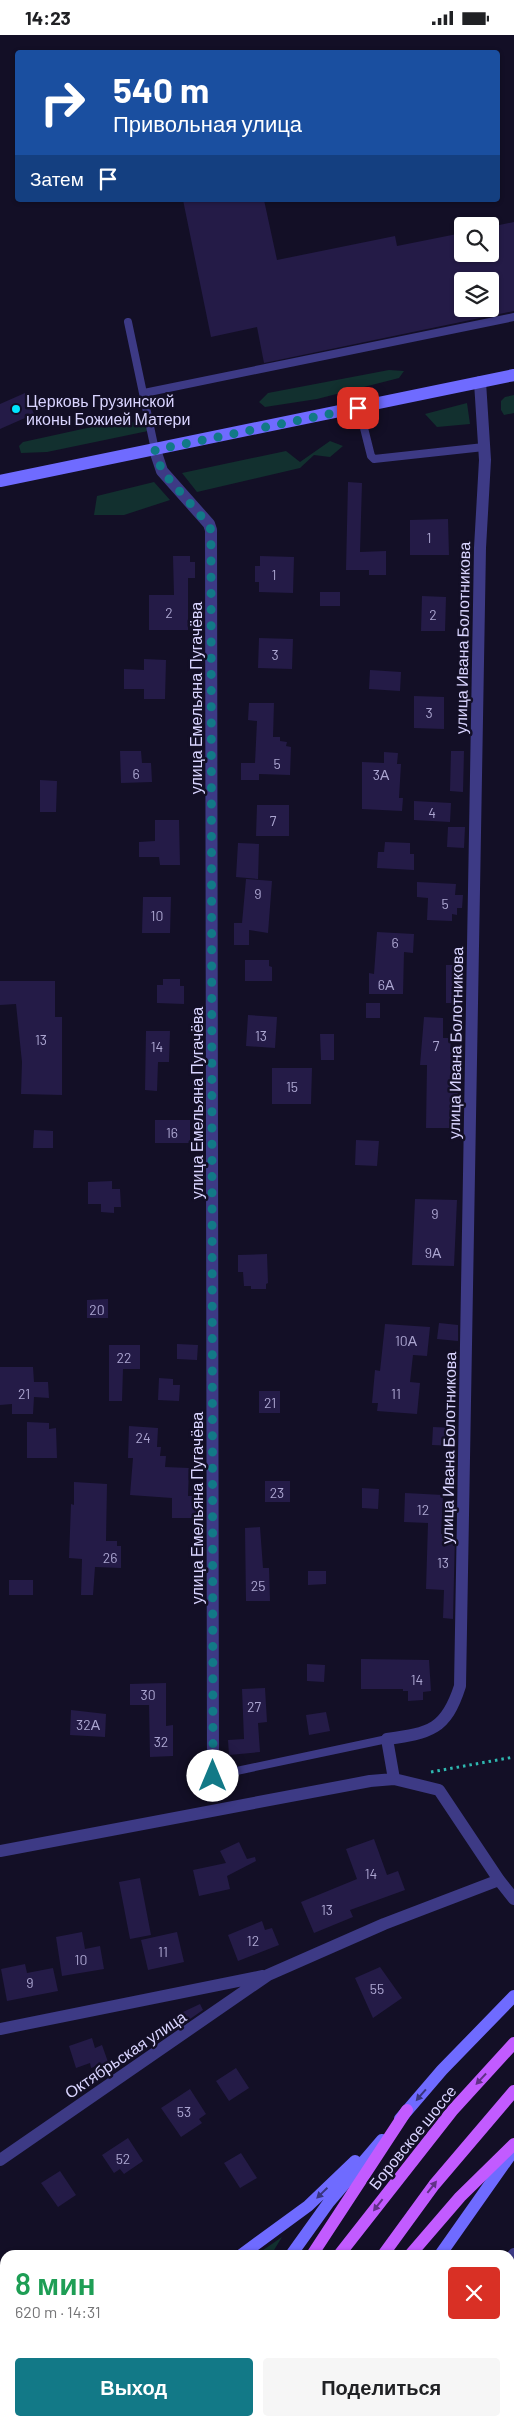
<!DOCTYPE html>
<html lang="ru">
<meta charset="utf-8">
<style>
body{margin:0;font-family:Barlow,sans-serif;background:#f6f6f6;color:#202124;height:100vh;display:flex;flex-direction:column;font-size:19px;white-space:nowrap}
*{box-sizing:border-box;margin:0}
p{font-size:16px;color:#757577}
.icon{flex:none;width:28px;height:28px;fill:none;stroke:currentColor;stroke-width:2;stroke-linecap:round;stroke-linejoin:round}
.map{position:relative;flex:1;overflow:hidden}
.drawer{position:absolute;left:0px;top:2215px;width:515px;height:176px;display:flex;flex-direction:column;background:#fff;border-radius:15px 15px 0 0;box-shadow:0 1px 4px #0004}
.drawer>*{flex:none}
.banner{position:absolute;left:15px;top:15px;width:485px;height:152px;border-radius:5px;box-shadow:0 1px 4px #0004;background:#1a4fa0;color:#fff;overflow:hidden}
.controls{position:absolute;left:454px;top:182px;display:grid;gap:10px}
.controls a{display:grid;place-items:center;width:45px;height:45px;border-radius:5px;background:#fff;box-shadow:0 1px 4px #0004;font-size:25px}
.pin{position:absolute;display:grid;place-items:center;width:42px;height:42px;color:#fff;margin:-21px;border-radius:10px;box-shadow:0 2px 8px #0006}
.me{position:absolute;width:55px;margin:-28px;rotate:0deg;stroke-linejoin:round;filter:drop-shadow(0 0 4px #0008)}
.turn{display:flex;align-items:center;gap:18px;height:105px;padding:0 15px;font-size:22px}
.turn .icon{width:65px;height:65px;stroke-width:2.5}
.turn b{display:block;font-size:35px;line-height:42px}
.then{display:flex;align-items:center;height:48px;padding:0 15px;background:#0003;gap:10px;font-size:19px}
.round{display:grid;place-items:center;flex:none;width:52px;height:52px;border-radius:5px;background:#f6f6f6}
.summary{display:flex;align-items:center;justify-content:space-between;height:85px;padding:0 15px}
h1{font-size:30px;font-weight:600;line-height:38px;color:#1e9e55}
.primary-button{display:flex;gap:10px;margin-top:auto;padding:10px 15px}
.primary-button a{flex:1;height:58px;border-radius:5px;background:#127987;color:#fff;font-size:20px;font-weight:600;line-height:58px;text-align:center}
.primary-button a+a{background:#f6f6f6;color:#202124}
.status{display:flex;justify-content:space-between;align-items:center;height:35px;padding:0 25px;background:#fff;direction:ltr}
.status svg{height:14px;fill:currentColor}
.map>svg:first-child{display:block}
.green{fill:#12302f}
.building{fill:#241b47;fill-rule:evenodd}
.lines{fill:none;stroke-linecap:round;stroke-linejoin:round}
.path{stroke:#2fb8b0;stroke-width:3;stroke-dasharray:2.5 4;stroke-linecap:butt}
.lane{stroke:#3d3a85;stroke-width:8}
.street{stroke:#3d3a85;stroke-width:12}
.secondary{stroke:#6f6bff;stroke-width:12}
.primary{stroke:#c25bff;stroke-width:12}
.oneway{fill:#623188}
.oneway2{fill:#38347d}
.route{stroke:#127987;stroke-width:9;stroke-dasharray:0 16.2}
.poi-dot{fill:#00e5ff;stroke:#130f26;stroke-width:2}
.labels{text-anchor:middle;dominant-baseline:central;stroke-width:5;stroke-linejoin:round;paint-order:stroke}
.number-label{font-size:14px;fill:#aca6d1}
.poi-label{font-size:16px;fill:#d9d4ff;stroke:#130f26;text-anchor:start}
.street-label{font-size:16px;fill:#d9d4ff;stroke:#130f26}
</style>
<div class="status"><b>14:23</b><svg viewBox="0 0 49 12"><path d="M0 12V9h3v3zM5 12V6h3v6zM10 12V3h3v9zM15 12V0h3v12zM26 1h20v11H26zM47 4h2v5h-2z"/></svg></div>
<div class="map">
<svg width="514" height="2391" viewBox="0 0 514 2391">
<rect width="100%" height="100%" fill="#130f26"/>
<path class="green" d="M389 335 404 336 399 343 317 364 265 372 259 367 268 358Z
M514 360V378L504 380 501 375V366L505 362Z
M467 368 470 389 437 392 425 379Z
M119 386 143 388 148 396 47 417 21 418 19 411 23 407Z
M330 406 343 411 330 422 314 420 300 433 197 457 182 438 286 416 300 427Z
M154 447 170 465 124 480H94L97 461Z
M282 2202 271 2220H256Z
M151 2386H177L175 2391H154Z"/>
<path class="building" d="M183 165H264L277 225 395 201 397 211 462 198V219H490V192L514 187V276L264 328 257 292 211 302ZM462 246H490V274H462Z
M25 358 34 379 0 394V369Z
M348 447 362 448 360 517 386 516V540H369V535H346Z
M448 484 449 520H410V485Z
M173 521H190V527H195V543H188V595H149V560H174Z
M260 521 294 522 293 558 259 557V547H255V531H260Z
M320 557H340V571H320Z
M422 561 446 562 445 596H421Z
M259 603 293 604 292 634 258 633Z
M144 624 166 625 165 664H144V654H124V634L144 635Z
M370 635 401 637 400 656 369 654Z
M414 661 444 662V694L414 693Z
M249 668H274L273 702H280V706L287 707 286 711 291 712 290 740 259 739V745H241V728H255L257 686 248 685Z
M120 716H141L142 728H151L152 747 121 748Z
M451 716H464L463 757 450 756Z
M384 717 398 718 397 729H401L399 763H403L402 776 362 774V727L384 728Z
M40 745 57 746 56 777H40Z
M414 766 451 768 450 787 414 785Z
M257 770H289V801H256Z
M155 785H179L180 830H160L159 822H139V807L155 806Z
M448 792H465L464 813 447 812Z
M385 807 410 808V819H414V835L377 833 378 817H384Z
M238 808 259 809 258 844 236 842Z
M246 844 272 846 268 898 249 895V910H234V888H242Z
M417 847 456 849 455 860H463L462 873H457V880L452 879V886L427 885 428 863 417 862Z
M143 862H171L170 898H142Z
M377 897 414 899 413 918 404 917 403 959H369V938L374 939Z
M245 925H269V931L272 932V946H245Z
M446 930H462L461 968H446Z
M163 944H180V951H184V969L157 968V950H163Z
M0 946H55V982H62V1060L21 1059 22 1027 16 969 0 970Z
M366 968H380V983H366Z
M248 980 277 982 275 1013 246 1011Z
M424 982 443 983V1003H451L450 1017H456V1055H460V1093H426L427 1030H420Z
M146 996H170L169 1027H158L157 1056 145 1055Z
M320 999H334V1025H321Z
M272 1033H312L311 1069H272Z
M155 1085H190V1108H155Z
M34 1095 53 1096V1113H33Z
M356 1105 379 1106 377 1131 355 1130Z
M112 1146V1154H120L121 1172H114V1178L101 1177V1169H88V1147Z
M415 1164 457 1165 454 1231 412 1230Z
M267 1219 268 1248 266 1249V1254H251V1251H244L243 1237H238V1220Z
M108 1264V1283H87V1265Z
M439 1288 458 1290V1306L437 1304Z
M385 1289 430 1292 427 1321 413 1320 410 1347 420 1348 417 1379 377 1376 378 1368H372L375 1335 380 1336Z
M177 1309 198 1310 197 1325 177 1324Z
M109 1310H140V1334H123L122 1366H109Z
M0 1332H33L34 1347H48L49 1363 34 1362 33 1379H12V1369L0 1370Z
M159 1343 173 1344V1350H180L179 1366 158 1365Z
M259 1356H280V1378H259Z
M27 1387 49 1388V1394L56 1393 57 1423H27Z
M129 1391 158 1393 157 1412H161L160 1421H166L165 1432 189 1433 188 1461H204V1483H172V1463L130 1460 133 1423H128Z
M433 1392 456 1393V1411L432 1410Z
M265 1446H290V1467H265Z
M74 1447 107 1449 106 1506H117V1511H121V1533L95 1532 93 1560H81L82 1524 69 1523 71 1469 74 1470Z
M362 1453 379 1454 378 1474 362 1473Z
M405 1458 443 1460 441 1499H455L453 1584 443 1583 444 1555 426 1554 428 1488 404 1487Z
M260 1492 263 1533H269L270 1566H246L245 1493Z
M308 1536H326V1549L308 1550Z
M9 1545H33V1560H9Z
M361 1624 429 1625 431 1656 423 1657V1665L408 1666V1656H403V1654H361Z
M307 1629 325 1630 324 1647 307 1646Z
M166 1648V1691L173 1690V1721L150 1722 149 1670H130V1649Z
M265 1653 267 1687 258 1688 260 1717 229 1720 228 1705 244 1704 242 1654Z
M71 1675 106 1679 105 1702 70 1700Z
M326 1677 330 1696 309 1700 306 1680Z
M374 1804 387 1840 398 1836 405 1855 350 1875 353 1882 314 1898 301 1867 357 1844 346 1814Z
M239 1807 247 1824 255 1822 256 1826 227 1841 230 1854 199 1861 193 1835 226 1828 220 1816Z
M140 1843 151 1900 130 1904 119 1847Z
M262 1886 265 1895 272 1893 279 1910 238 1926 228 1900Z
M82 1897 85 1914 100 1911 104 1934 62 1941 56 1902Z
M177 1897 184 1927 148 1935 141 1905Z
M25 1929 27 1938 53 1933 58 1956 7 1966 1 1934Z
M380 1932 402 1963 373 1983 355 1943Z
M200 1969 203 1975 187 1986 183 1977Z
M92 2003 95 2013 102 2010 108 2027 91 2033 90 2028 76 2033 69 2011Z
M236 2033 249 2053 229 2066 216 2046Z
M190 2054 206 2079 199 2084 202 2088 181 2102 161 2073Z
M128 2103 143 2126 124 2139 120 2134 114 2138 102 2120Z
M241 2118 257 2143 240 2153 224 2128Z
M60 2136 76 2160 58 2172 41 2148Z"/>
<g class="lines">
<path class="path" d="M431 1737 514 1722"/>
<path class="lane" d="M128 287 155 415
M144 358 514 282
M359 373 371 421 374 424 484 412
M213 1741 387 1704"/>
<path class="street" d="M155 415 162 436 209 489 211 495 213 1741
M394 1744 387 1704C430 1698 446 1695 460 1651L480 513 485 425 480 347
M0 1816 370 1746 394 1744 439 1755 499 1845 514 1864
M0 1994 263 1941
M0 2125 268 1940 384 1889 499 1845
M510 2224 514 2219
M510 2295 514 2304"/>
<path class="secondary" d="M0 446 514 340
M400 2084 442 2035 514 1961
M241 2220 308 2171 355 2126
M291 2220 329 2167 382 2105
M440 2220 514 2115
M129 2386 134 2391
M0 2387 5 2383
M10 2391 19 2386
M190 2391 192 2386
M330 2391 332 2386"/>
<path class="primary" d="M312 2220 407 2075
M339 2220 452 2076 514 2008
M383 2220 434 2150 514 2056
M410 2220 460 2162 514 2109
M224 2391 227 2386
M283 2391 286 2386"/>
</g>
<defs><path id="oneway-solid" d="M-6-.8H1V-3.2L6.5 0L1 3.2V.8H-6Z" transform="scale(1.25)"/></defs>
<g class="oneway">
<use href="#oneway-solid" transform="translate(481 2044) rotate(133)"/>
<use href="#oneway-solid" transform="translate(432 2152) rotate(-52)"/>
<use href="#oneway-solid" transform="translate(378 2170) rotate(128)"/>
</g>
<g class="oneway2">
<use href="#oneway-solid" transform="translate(421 2060) rotate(131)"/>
<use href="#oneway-solid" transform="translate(322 2158) rotate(136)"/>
</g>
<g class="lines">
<path class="route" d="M213 1741 211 495 208 489 162 436 155 415 358 373"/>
</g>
<circle class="poi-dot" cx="16" cy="374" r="5"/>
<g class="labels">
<g class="number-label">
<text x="429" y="502">1</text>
<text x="274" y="539">1</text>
<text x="169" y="577">2</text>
<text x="433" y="579">2</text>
<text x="275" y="619">3</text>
<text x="429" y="677">3</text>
<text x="277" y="728">5</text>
<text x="136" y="738">6</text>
<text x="381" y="739">3А</text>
<text x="432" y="777">4</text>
<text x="273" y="785">7</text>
<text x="258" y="858">9</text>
<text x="445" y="868">5</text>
<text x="157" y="880">10</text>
<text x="395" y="907">6</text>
<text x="386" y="949">6А</text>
<text x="261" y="1000">13</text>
<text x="41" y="1004">13</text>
<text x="436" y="1010">7</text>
<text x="157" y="1011">14</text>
<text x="292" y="1051">15</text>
<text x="172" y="1097">16</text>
<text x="435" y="1178">9</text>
<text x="433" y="1217">9А</text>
<text x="97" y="1274">20</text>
<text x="406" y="1305">10А</text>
<text x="124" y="1322">22</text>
<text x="24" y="1358">21</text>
<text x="396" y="1358">11</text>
<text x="270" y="1367">21</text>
<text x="143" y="1402">24</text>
<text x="277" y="1457">23</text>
<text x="423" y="1474">12</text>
<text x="110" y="1522">26</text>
<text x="443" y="1527">13</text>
<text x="258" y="1550">25</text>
<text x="417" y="1644">14</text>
<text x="148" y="1659">30</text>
<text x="254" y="1671">27</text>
<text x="88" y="1689">32А</text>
<text x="161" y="1706">32</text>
<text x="371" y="1838">14</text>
<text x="327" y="1874">13</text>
<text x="253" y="1905">12</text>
<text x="163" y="1916">11</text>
<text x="81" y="1924">10</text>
<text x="30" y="1947">9</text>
<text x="377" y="1953">55</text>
<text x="184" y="2076">53</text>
<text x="123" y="2123">52</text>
</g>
<g class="poi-label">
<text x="26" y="365">Церковь Грузинской<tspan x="26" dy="18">иконы Божией Матери</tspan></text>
</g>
<g class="street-label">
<text transform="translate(462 603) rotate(-89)">улица Ивана Болотникова</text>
<text transform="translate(195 663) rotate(-90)">улица Емельяна Пугачёва</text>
<text transform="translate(455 1008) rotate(-89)">улица Ивана Болотникова</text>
<text transform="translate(196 1068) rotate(-90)">улица Емельяна Пугачёва</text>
<text transform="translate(448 1413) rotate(-89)">улица Ивана Болотникова</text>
<text transform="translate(196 1473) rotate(-90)">улица Емельяна Пугачёва</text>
<text transform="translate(125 2019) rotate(-34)">Октябрьская улица</text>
<text transform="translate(412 2102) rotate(-51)">Боровское шоссе</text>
</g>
</g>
</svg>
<div class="controls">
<a><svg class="icon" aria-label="search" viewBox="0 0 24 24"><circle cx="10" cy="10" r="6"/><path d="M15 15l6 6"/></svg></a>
<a><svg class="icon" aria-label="layers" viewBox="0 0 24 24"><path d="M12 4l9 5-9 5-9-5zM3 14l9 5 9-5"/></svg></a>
</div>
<div class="pin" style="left:358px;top:373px;background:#d93025"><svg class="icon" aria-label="arrive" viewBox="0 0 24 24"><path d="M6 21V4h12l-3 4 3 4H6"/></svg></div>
<svg class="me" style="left:213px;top:1741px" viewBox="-20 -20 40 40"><circle r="19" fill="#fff"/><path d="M0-13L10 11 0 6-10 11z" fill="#127987"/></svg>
<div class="banner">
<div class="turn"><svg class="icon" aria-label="right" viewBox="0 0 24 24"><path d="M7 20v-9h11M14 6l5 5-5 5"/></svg><div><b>540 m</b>Привольная улица</div></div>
<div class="then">Затем<svg class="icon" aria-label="arrive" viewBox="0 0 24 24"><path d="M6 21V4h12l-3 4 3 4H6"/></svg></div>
</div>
<section class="drawer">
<div class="summary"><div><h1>8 мин</h1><p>620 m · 14:31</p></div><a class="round" style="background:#d93025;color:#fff"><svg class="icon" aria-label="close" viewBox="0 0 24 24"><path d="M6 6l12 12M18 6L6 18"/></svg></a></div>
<div class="primary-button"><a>Выход</a><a>Поделиться</a></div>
</section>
</div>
